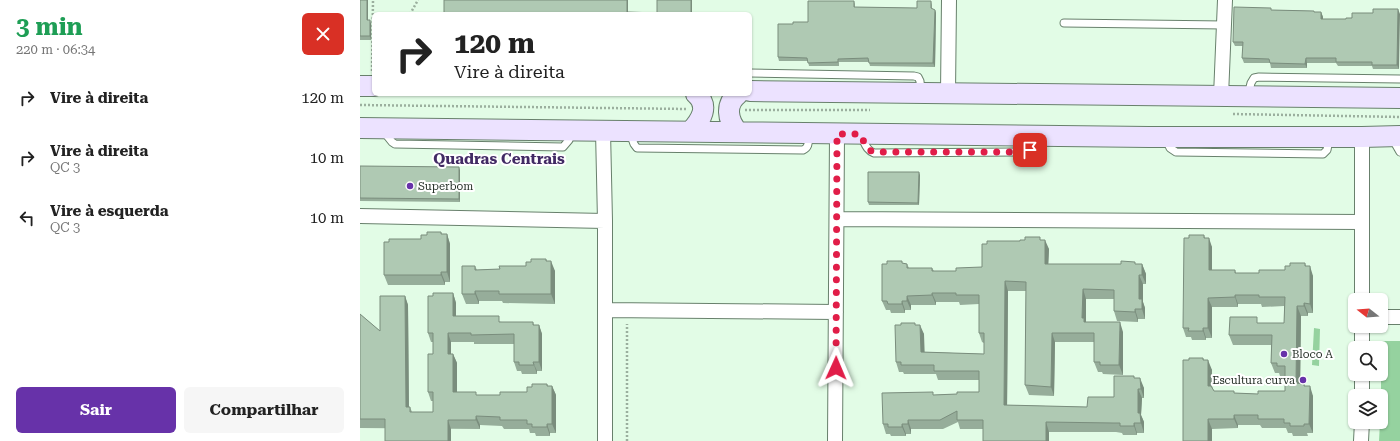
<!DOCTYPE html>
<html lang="pt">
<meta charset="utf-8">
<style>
body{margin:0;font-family:"Roboto Serif",serif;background:#f6f6f6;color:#222;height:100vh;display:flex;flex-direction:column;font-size:15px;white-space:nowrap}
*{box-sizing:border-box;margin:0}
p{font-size:13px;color:#767676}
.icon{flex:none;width:22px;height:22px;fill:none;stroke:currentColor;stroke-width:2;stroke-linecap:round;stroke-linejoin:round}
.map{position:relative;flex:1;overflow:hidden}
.panel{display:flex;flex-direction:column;background:#fff;width:360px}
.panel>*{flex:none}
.guide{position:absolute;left:12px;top:12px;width:380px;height:84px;border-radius:6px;box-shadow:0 1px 3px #0004;background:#fff;color:#222;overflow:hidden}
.needle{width:26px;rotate:287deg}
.buttons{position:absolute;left:988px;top:293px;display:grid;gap:8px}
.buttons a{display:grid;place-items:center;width:40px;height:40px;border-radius:6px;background:#fff;box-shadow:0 1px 3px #0004;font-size:20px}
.pin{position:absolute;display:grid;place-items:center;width:34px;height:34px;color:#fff;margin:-17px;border-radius:8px;box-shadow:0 2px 6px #0006}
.me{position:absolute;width:44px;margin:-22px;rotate:1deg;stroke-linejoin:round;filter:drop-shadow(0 0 3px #0008)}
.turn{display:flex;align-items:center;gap:14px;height:84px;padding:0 16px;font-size:18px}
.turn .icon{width:52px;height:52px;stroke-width:2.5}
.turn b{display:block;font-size:28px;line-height:34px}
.round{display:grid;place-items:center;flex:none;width:42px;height:42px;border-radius:6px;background:#f6f6f6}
.summary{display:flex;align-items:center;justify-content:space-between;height:68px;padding:0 16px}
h1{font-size:24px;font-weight:700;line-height:30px;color:#1e9e55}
.cta{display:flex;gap:8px;margin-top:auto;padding:8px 16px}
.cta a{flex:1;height:46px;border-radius:6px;background:#6732a9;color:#fff;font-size:16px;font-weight:700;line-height:46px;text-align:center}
.cta a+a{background:#f6f6f6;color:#222}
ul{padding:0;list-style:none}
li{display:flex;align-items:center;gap:12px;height:60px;padding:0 16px}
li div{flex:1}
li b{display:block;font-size:15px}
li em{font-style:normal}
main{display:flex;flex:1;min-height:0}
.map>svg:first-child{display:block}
.green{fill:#95d29f}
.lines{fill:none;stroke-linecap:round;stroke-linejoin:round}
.lane-casing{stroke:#68806c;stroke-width:9}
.street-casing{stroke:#68806c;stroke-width:16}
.secondary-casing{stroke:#68806c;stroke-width:22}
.path{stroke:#9baf9e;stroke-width:2.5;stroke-dasharray:2 2;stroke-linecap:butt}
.lane{stroke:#fff;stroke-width:7}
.street{stroke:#fff;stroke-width:14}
.secondary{stroke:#ece2ff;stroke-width:20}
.wall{fill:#96ad9a}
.shaded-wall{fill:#7a8d7d}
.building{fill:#afc9b3;stroke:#7a8d7d}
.route{stroke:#e11d48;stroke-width:7;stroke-dasharray:0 12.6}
.poi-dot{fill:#6732a9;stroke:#fff;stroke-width:1.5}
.labels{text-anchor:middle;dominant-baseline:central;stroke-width:4;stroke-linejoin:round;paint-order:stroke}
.poi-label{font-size:11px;fill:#252f27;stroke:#fff;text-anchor:start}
.district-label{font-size:15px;font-weight:bold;fill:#412a64;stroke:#fff}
</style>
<main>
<section class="panel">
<div class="summary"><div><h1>3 min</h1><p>220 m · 06:34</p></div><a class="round" style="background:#d93025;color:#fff"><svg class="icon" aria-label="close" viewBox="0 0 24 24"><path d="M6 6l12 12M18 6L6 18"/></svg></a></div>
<ul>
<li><svg class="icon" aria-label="right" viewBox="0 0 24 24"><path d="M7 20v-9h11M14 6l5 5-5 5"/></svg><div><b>Vire à direita</b></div><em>120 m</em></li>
<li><svg class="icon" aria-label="right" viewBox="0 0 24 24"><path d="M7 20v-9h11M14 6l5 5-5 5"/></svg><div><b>Vire à direita</b><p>QC 3</p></div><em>10 m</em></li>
<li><svg class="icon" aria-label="left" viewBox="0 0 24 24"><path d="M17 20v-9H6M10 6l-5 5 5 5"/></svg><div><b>Vire à esquerda</b><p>QC 3</p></div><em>10 m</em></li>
</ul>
<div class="cta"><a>Sair</a><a>Compartilhar</a></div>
</section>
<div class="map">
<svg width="1040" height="441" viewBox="0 0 1040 441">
<rect width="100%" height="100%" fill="#e2fce6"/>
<path class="green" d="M954 328 960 329 959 366 952 365Z
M1021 341H1040V441H1019L1020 422H1021Z"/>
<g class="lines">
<g class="lane-casing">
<path id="lane" d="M704 23 864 25
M390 73 554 76 558 77 560 81 561 91
M888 95 891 83 894 78 899 77 1040 79
M24 132 32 142 35 144 203 147 209 140 212 131
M270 133 274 144 277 148 443 150C450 147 448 140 449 134
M501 136C505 143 506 150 514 153L667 152 673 147 674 138
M1032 138 1040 152
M806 139 810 148 816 152 963 154 967 150 969 139"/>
</g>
<g class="street-casing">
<path id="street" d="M588 93 589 0
M861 96 865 0
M243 131 245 221V441
M1002 137V300
M0 216 245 221
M477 219 1002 222
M245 310 476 312
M1021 317H1040
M1002 348V326
M1002 396V374
M475 441 477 134
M1001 441 1002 422"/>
</g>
<g class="secondary-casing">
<path id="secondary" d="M0 86H14
M390 91 1040 98
M0 128 789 137H1002L1040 136
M331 131C341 120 350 106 336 94
M378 132C367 120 365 104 378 94"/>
</g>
<path class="path" d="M50 14 58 0
M12 71 13 0
M0 105 328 109
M385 110H510
M873 114 1040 117
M267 441V324"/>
<use href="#lane" class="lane"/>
<use href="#street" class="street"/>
<use href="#secondary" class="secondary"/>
</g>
<path class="wall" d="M0 0H8V20L11 24V40H0Z
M494 1 495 4V7L557 8 571 1 572 5V9L575 10 576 13 575 67 510 66 509 62H479V66H449L448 61H419L418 57 433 24 448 22Z
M1038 9 1039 69H1013L1012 66H978L976 63H947V68H911L910 63H884L882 58 883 46H875L873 42 912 10 954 11V12H961L963 17V19H986L1013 13Z
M0 166 100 170V202L0 201Z
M560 175 559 205H509L508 202Z
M81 232 82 234H87L90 244V282H85V285H28L24 275 29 242 61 239 67 235Z
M844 235 845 238 852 247V270H875L876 273H899L925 270 930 266 945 263 946 266 953 276V313H948V316H941L940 384H944L945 386 953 396V433H947L948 436H933L932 433H928L926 428H902L900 425H878V428L852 429V441L829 360 843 358 844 360 852 370V386L854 391 875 393 898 394 925 391V376H920L919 373H915L911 363V345H873L869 335 900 323H924V306L902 307 901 304H878V307H852V338H846V340H832L831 337H826L823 328 829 238Z
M680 237V240L689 249 688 264H782L786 274V284H783V302L785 308V319H778V322L757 321 754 311V299H726V322L763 332V375L743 374 742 372H738L734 362V342H695L694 396 669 395 665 385 666 291H648L647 405 727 407 754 397 775 378 784 388V398H782L781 415 784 422V433H777V435H763L762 433 756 432H689L623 429H600L598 422 583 429H551V434H546V436H531L530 434H526L523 424 573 395 597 394 619 392V380H578L576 374H544L543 372H539L536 362 556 325 564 334V352L624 354V343L622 342 619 333V304L600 305 599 302H576V305H551V310H545V313H531L530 310H526L522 301 543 263 547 264 549 268H572L574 271H596L622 267 627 244 660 241Z
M186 259 187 261 195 271V304L143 303 142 301H119V304H106L102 294 115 266 117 270 140 269 166 266 171 262Z
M93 293 96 303V316L142 322H173L174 325H179L182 334V371H177V374H162L161 371H157L154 362V344H114V342H91V354H93L97 363V392L117 395H140L167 392 172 387 187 384 188 386H192L196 395V433H190V436H176L175 433H170L169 429H144L142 426 120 425V429L0 428V314L20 331 45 296 48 305 49 407H50L52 412H73V401H71L68 392 73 354V342H71L68 333 73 296Z"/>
<path class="shaded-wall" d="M7 0H8V24L7 20Z
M267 0H268V14L267 12Z
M331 0H332V14H331Z
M1038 9 1040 14 1039 69 1037 65Z
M575 10 576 13 575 67 573 63Z
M961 12 963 17V23L961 19Z
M10 20 11 24V40L10 36Z
M946 58 947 63V68L945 64Z
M99 167 100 170V202L99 199Z
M559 172 560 175 559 205 558 203Z
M87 234 90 244V282L87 272Z
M849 238 852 247V279L849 270Z
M685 240 689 249 688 273 685 264Z
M191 261 195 271V304L191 294Z
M782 264 786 274V284L782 275Z
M950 266 953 276V313L950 304Z
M81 272 85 282V285L81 275Z
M779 275 783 284V302L785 308V319L779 299Z
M645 281 648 291 647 415 644 405Z
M723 289 726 299V324L727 331 722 318Z
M115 291 119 301V304L115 294Z
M93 293 96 303V325L93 316Z
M572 293 576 302V305L572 295Z
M875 295 878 304V307L875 297Z
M45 296 48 305 49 417 46 407Z
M547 296 551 305V310L547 301Z
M848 298 852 307V338L848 328Z
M542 301 545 310V313L542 304Z
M944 303 948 313V316L944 306Z
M937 306 941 316 940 393 936 383Z
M775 309 778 319V322L775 312Z
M760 322 763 332V375L759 365Z
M179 325 182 334V371L179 362Z
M560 325 564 334 565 362 561 352Z
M843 328 846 338V340L843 331Z
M88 333 91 342V363L88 354Z
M692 333 695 342 694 396 691 387Z
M93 354 97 363V401L93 392Z
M848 360 852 370 851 395 848 386Z
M173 362 177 371V374Z
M780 378 784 388V398L781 389Z
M192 386 196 395V433L192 424Z
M950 386 953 396V433L949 424Z
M778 389 782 398 781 415 784 422V433L778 413Z
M874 415 878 425V428L874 419Z
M116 416 120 425V429L116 420Z
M848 419 852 429V441H848Z
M88 420 91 429V441H88Z
M548 420 551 429V434L548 424Z
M686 422 689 432V441H686Z
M774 423 777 433V435L774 426Z
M187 424 190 433V436L187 427Z
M542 424 546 434V436L542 427Z"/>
<path class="building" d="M0 0H7V20H10V36H0Z
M84 0H267V12L297 13V0H331V14H84Z
M448 1H494V7L557 8V1H571V8L575 10 573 63H509L508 58 478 59V62L448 63 447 58 418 57V24H433V22H448Z
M874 7 911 8V10L954 11V12H961V19H986V18H992V13H1013V9H1038L1037 65H1012V62H976V58H946L945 64 910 63 909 59 882 58 883 42H873Z
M0 166 99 167V199L0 198Z
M508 172H559L558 203 508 202Z
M67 232H81V234H87V272H81V275H24V242H29V239H61V235H67Z
M829 235H844V238H849V270H875V273H899V270H925V266H930V263H945V266H950V304L944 303V306H937L936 383 944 384V386H950L949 424H944V426H930V423H924V419H898V415H874V419H848V441H823V360H829V358H843V360H848V386H851L854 391H874V393L898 394V391H925V366H917V363H911L912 335H869L870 317H897V323H924L925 297H899V295H875V297L848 298V328H843V331H828L829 328H823L824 238H829Z
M665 237H680V240H685V264H761V261L775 262V264H782V275H779V299H782V309H775V312L754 311V290L723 289 722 318H724V322H760L759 365H740V362H734V333H692L691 387 665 385 666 282 645 281 644 405 727 407 728 397H754V376H774V378H780L781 389H778V413H780L781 423H774V426H760V423H753L686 422V441H623V420H597V411L580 420H548V424H542V427H528V424H523L522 393 573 392V395L597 394V392H619V371H574V365H541V362H536L535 325H541V323H555V325H560L561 352 624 354V333H619V295H596V293H572V295L547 296V301H542V304H528L527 301H522V264H527V261H542V263L547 264V268H572V271H596V268L622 267V244H627V241H660V240H665Z
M171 259H186V261H191V294H139V291H115V294H102V266H115V270L140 269 139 266H166V262H171Z
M73 293H93V316H139V322H173V325H179V362H173L174 365H159V362H154V334L111 335V333H88V354H93V392H116V395H140V392H167V387H172V384H187V386H192V424H187V427H172V424H167V420H140V417L116 416V420H88V441H25V419H0V314L20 331V296H45L46 407H50V412H73V392H68V354H73V333H68V296H73Z"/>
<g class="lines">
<path class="route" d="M476 368 477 134H500C504 141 506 150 514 152H667L670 150"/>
</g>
<g class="poi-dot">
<circle cx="50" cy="186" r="4"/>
<circle cx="924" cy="354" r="4"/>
<circle cx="943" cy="380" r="4"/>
</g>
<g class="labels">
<g class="poi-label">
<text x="58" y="186">Superbom</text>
<text x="932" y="354">Bloco A</text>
<text x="935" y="380" text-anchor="end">Escultura curva</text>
</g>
<g class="district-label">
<text x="139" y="159">Quadras Centrais</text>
</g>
</g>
</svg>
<div class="buttons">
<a><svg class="needle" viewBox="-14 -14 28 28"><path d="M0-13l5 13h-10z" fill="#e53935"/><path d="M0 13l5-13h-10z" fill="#767676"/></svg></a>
<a><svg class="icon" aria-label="search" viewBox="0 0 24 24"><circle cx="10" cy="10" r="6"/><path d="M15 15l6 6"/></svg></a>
<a><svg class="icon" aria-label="layers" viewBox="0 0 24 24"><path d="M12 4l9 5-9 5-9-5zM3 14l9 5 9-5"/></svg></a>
</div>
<div class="pin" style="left:670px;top:150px;background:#d93025"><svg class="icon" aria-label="arrive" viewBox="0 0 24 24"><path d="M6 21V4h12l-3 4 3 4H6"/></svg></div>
<svg class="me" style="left:476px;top:368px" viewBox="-20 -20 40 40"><path d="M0-17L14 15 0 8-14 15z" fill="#e11d48" stroke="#fff" stroke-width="4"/></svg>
<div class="guide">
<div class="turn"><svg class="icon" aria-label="right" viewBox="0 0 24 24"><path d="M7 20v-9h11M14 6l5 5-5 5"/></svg><div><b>120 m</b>Vire à direita</div></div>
</div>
</div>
</main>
